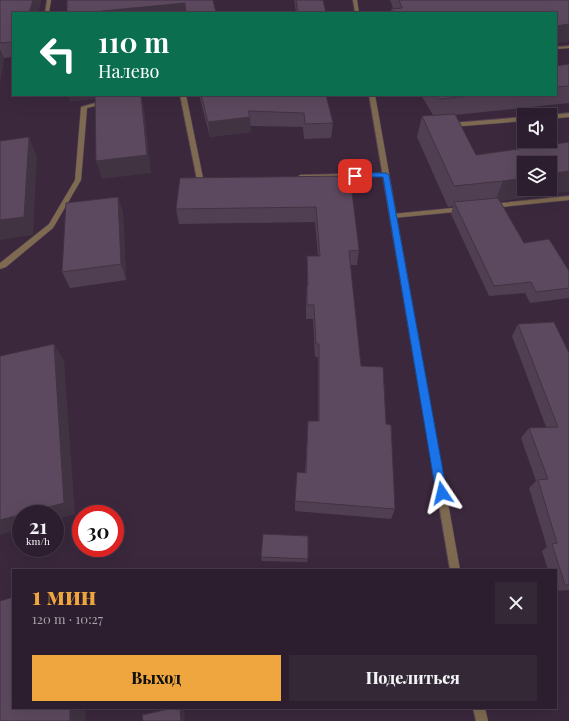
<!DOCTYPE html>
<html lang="ru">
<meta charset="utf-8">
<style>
body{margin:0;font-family:"Playfair Display",serif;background:#342736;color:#f1f3f6;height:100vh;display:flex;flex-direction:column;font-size:15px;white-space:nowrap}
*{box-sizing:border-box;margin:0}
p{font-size:13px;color:#a6a2aa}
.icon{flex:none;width:22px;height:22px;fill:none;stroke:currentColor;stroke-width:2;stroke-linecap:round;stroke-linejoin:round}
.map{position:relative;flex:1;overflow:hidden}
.details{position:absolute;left:12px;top:569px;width:545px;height:140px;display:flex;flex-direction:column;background:#2c1e2e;border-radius:0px;box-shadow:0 4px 16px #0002,0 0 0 1px #483c4a}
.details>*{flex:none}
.hud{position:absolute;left:12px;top:12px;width:545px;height:84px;border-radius:0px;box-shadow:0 4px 16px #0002,0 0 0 1px #483c4a;background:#0b6e4f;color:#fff;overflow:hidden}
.tools{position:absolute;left:517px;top:108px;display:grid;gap:8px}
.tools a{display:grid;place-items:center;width:40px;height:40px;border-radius:0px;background:#2c1e2e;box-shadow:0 4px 16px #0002,0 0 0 1px #483c4a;font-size:20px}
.speed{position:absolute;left:12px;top:505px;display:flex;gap:8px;font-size:20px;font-weight:700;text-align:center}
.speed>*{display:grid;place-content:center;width:52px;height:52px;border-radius:50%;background:#2c1e2e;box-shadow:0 4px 16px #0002,0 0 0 1px #483c4a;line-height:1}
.speed small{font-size:10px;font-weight:400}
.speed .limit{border:6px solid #d22;background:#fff;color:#111}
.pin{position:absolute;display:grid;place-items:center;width:34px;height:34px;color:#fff;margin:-17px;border-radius:8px;box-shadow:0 2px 6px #0006}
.me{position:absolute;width:44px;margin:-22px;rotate:350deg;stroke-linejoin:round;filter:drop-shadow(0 0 3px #0008)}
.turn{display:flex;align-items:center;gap:14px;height:84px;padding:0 20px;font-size:18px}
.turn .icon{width:52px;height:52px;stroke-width:2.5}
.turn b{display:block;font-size:28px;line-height:34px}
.round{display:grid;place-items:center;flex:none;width:42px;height:42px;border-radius:0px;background:#342736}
.summary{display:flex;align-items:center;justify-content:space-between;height:68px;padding:0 20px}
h1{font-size:24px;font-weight:800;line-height:30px;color:#f0a63e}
.button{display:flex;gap:8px;margin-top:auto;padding:8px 20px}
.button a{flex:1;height:46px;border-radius:0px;background:#f0a63e;color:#111;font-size:16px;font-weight:800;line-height:46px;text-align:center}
.button a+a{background:#342736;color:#f1f3f6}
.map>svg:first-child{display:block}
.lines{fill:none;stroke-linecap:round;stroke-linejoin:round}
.lane-casing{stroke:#574558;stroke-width:1}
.street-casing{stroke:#574558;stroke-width:1}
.lane{fill:#7e6a50;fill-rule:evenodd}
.street{fill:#7e6a50;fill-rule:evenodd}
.wall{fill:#503f52}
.shaded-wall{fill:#413342}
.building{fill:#5d495f;stroke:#413342}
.route{fill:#1a73e8;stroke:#114b97}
</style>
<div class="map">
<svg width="569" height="721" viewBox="0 0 569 721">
<rect width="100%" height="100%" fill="#3b283d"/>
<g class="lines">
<g class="lane-casing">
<path id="lane" d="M47 0H51L49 13H45Z
M569 46V48L556 49V47Z
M180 95H186L203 178 210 179V181L200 182 197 180Z
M105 100 108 102 107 103 87 108 81 180 53 228 6 267 0 269V263L49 224 75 180 81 107Z
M569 113V117L550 119V115Z
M524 117V121L451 127 448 125 451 123Z
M386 173 389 175 388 176 300 179 297 177 300 175Z
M569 196V200L492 208 489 206 492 204Z
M463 207H465V211L393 218 390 216 393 214Z"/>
</g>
<g class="street-casing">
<path id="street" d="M353 0H357L359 13H355Z
M369 95H375L460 570H450Z
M473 708H485L488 721H476Z"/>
</g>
<use href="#lane" class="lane"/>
<use href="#street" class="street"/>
</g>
<path class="wall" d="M0 0H41L38 13H13V57L4 58 0 82Z
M294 0H323L326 13H296Z
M390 0H569V41L556 43V13H390L391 9 393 8Z
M569 64V103L455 115 476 155 569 142V191L500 201 524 243 569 271V298L530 303 525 293 489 296 451 214 453 206 448 207 417 137 422 116 433 115 421 95H556V66Z
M199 95H326L333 123 331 138 304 139 303 127 250 126 251 132 210 137Z
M350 176 359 250 357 265H350L361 366 386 424 395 509 391 519 295 511V501L305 473 308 421H318V357H315L313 319H306V299L307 285V256H318L315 222 179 224 176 209Z
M118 197 123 213 126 280 70 288 62 272Z
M518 324 569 353V590L556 591V570H548L542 551 547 547 529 488 536 481 521 438 529 428 546 427 512 336Z
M261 557 308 559 307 562 262 561Z"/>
<path class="shaded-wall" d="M33 0H41L38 13H29Z
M185 3 186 13H102V11Z
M569 24V41L556 43V26Z
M0 49 4 58 0 82Z
M68 95H110V97L70 102Z
M141 95 144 108 151 173 102 179 96 161Z
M250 117 251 132 210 137 208 122Z
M29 137 37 156 33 235 0 240V220Z
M569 171V191L495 202 503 181 524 178V189H550V174Z
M118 197 123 213 126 280 121 264Z
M54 344 64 360 75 514 55 520V514H21Z
M21 514V529L0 535V520Z
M70 708H85L86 721H70Z
M180 708H184L185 721H181Z"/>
<path class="building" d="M0 0H33L29 13H13V42L0 43Z
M67 0H213L216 13H186L185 3 102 11V13H67Z
M296 0H323L326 13H298Z
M399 0H569V24L556 26V13H394L391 9 402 8Z
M569 64V86L556 87V66Z
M95 95H141L147 155 96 161Z
M201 95H326L333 123 305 124 304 113 248 111 250 117 208 122Z
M436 95H481L439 99Z
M455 114 476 155 569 142V171L550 174V163H524V178L503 181 454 186 422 116Z
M29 137 24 217 0 220V141Z
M350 176 359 250 349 251 361 366 383 367 386 424 391 425 395 509 295 501 297 472 306 473 308 421H319V344H316L314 305H307V285H308L307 256H320L316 207 176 209 180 178Z
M118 197 121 264 62 272 66 203Z
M498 198 524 243 549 239 569 271V288L536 292 531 282 494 286 454 202Z
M554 322 569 353V585H565L552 544 557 543 538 480 548 479 529 428 558 427 518 324Z
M54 344 64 503 0 520V356Z
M263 534 308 536V559L261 557Z
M13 597V708H70V721H0V601Z
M173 708H180L181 721H143L142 715Z"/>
<path class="route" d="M355 173H386L389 175 447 493 445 496 442 498 438 496 436 493 383 177H352V174Z"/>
</svg>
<div class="tools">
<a><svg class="icon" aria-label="sound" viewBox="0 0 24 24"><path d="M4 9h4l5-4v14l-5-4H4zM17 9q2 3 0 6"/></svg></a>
<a><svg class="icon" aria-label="layers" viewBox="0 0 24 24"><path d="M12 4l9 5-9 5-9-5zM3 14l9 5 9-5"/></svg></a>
</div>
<div class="speed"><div>21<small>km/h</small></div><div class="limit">30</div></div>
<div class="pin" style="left:355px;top:176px;background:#d93025"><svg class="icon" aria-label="arrive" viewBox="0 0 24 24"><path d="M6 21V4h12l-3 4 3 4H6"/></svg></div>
<svg class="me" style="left:442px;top:493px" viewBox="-20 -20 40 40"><path d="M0-17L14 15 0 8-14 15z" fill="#1a73e8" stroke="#fff" stroke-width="4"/></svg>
<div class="hud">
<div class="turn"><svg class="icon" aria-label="left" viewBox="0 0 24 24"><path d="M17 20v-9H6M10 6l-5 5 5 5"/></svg><div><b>110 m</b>Налево</div></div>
</div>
<section class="details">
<div class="summary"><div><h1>1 мин</h1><p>120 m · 10:27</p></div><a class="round"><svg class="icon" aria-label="close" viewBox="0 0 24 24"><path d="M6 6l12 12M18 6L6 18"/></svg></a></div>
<div class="button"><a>Выход</a><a>Поделиться</a></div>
</section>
</div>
